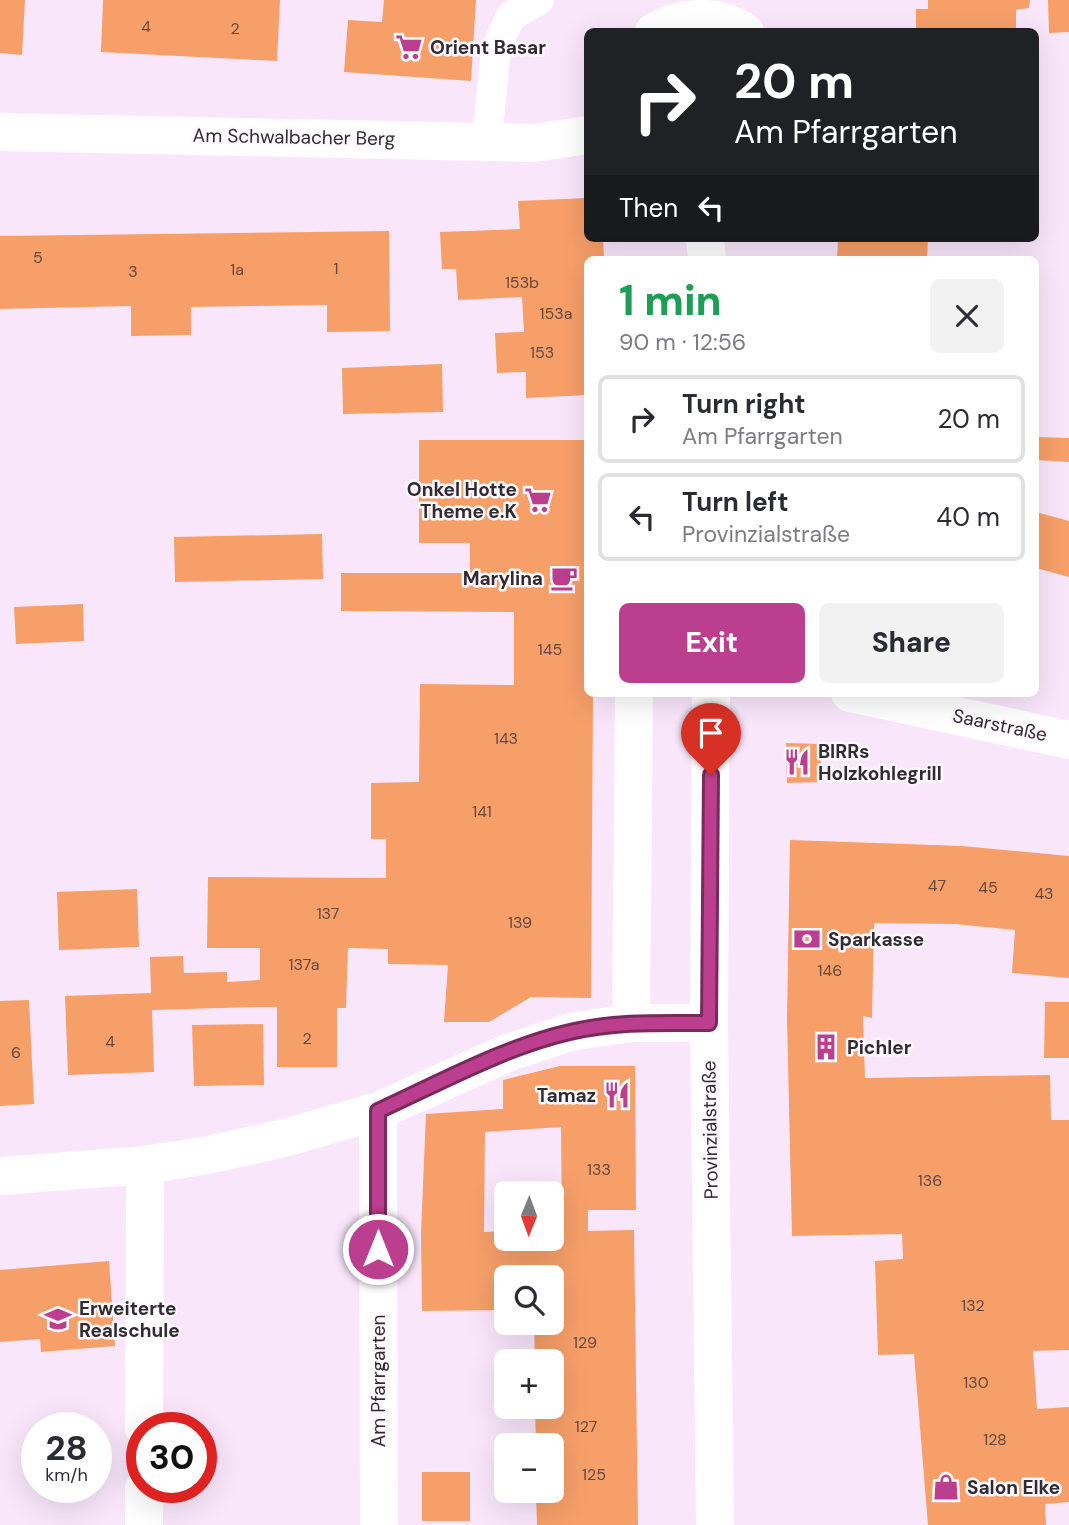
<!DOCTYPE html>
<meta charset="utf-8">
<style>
body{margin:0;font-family:"DM Sans",sans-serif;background:#f2f2f3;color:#2b2b33;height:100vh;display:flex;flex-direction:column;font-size:26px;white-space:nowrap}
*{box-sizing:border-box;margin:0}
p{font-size:23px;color:#7c7c81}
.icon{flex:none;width:38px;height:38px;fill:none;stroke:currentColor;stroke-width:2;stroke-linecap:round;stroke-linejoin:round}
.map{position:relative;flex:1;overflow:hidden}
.sheet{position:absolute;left:584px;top:256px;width:455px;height:441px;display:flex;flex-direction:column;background:#fff;border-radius:10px;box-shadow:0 7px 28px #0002}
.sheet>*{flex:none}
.hud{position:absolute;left:584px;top:28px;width:455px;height:214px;border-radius:10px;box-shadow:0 7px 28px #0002;background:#202124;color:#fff;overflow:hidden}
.needle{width:46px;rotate:181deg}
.controls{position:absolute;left:494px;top:1181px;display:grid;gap:14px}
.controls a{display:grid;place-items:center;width:70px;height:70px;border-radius:10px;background:#fff;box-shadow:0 7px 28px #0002;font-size:35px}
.speed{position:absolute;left:21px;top:1412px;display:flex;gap:14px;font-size:35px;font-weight:700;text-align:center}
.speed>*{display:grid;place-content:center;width:91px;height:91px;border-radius:50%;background:#fff;box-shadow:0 7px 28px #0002;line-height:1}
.speed small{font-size:18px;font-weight:400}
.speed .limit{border:10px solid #d22;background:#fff;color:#111}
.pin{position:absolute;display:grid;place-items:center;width:60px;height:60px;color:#fff;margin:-72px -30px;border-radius:50% 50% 50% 0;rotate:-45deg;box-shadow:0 0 7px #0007}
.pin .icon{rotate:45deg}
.me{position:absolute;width:77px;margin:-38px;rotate:0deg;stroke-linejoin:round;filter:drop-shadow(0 0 5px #0008)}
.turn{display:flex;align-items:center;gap:24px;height:147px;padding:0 35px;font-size:32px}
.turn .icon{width:91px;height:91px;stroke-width:2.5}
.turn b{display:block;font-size:49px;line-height:60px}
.then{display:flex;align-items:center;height:66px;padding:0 35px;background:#0003;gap:14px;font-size:26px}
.round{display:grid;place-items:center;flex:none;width:74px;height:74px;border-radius:10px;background:#f2f2f3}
.summary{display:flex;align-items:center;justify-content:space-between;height:119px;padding:0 35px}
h1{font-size:42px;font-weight:800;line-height:52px;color:#1e9e55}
.action{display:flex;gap:14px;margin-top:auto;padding:14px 35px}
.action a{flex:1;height:80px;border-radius:10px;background:#bb3f8e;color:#fff;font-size:28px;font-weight:800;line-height:80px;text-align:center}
.action a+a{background:#f2f2f3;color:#2b2b33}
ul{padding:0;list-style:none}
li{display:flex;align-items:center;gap:21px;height:88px;margin:0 14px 10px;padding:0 21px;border:4px solid #e1e1e2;border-radius:10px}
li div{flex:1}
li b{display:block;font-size:26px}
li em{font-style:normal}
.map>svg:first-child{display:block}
.building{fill:#f69f69;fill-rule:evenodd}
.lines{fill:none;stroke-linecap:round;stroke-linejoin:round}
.lane{stroke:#fff;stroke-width:30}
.street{stroke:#fff;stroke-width:38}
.secondary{stroke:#fff;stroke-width:38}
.route-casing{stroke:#7a295c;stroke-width:18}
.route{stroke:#bb3f8e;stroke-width:12}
.labels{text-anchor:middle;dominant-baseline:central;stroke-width:5;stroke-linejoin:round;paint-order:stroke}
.number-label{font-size:16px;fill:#634840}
.poi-label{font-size:19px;font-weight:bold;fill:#322b33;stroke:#fdf9fd;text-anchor:start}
.street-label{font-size:19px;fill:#322b33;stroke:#fdf9fd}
</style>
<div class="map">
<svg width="1069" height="1525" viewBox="0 0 1069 1525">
<rect width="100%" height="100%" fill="#f9e6fb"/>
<path class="building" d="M0 0H25L22 55 0 53Z
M103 0H280L277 61 101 52Z
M384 0H476L471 81 344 72 348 20 382 22Z
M928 0H1030L1029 8 1016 10V32H916V9H928Z
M1048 0H1069V32L1049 33Z
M588 198V238H603L604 259H588V395L526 398V372L497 373 495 333 524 332 522 297 458 300 456 269H442L440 232 520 229 518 201Z
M389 231 390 331 327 332V305L191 307V335L131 336V306L0 309V236Z
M838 238H928L927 259H837Z
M442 364 443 412 343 414 342 368Z
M1036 437 1069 438V462L1036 460Z
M419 440H588L587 686 588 693H593L591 998 531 997 489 1022H444L448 965 388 964V949L348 948 346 1008H337V1067H277V1007H260L152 1010 154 1072 68 1075 65 996 151 993 150 957 183 956 184 973 227 972V982L260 980V948H207L208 877 386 878V839H371V783L419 782 420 684 514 685V612L341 611V573H470V543H419Z
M1036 512 1069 521V577L1036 568Z
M322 534 323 579 175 582 174 537Z
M83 604 84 641 16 644 14 607Z
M786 743 821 744V782L787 783Z
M790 840 962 846 1069 856V978L1012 973 1015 930 955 924 874 923 872 1018 863 1016 865 1078 1050 1075 1051 1120H1069V1350L1033 1351 1037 1409 1069 1407V1502L1045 1504 1046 1525H928L914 1354 878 1355 875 1261 903 1259 902 1234 792 1236 787 1019Z
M137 889 139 947 59 950 57 892Z
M29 1000 34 1104 0 1106V1001Z
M1045 1002H1069V1058H1044Z
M263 1024 264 1085 194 1086 192 1025Z
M560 1066H635L636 1210H588V1231L634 1230 638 1525H537L536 1491H551V1446H536L535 1407H551V1362H535L534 1323H551V1278H506V1310L422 1311 421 1232 426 1114 503 1109V1080ZM561 1127 562 1230 551 1231V1239H506V1231L484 1232 485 1132Z
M109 1261 115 1346 41 1352 40 1339 0 1342V1270Z
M422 1472H470V1521H422Z"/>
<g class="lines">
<path class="lane" d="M487 141 496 48 511 16 539 0"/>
<path class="street" d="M850 693 1069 740
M631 1023 634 693
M378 1111 379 1525
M0 1176 145 1165 208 1155 288 1137 378 1111 507 1053 570 1032 631 1023H709
M144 1428 145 1165
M144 1525V1488"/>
<path class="secondary" d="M654 32C682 15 718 14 745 32
M0 132 534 143 588 135
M705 238 707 259
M711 693 709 1023 715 1525"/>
</g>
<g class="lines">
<g class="route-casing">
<path id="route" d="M378 1249V1111C437 1084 507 1046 570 1032 616 1021 663 1023 709 1023L711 775"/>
</g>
<use href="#route" class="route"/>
</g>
<defs>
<g id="supermarket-bare" transform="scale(2.1)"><path d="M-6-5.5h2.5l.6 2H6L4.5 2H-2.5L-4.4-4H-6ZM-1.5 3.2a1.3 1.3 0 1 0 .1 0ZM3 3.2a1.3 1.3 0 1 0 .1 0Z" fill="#bb3f8e" stroke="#fdf9fd" stroke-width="2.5" paint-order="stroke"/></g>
<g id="cafe-bare" transform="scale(2.1)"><path d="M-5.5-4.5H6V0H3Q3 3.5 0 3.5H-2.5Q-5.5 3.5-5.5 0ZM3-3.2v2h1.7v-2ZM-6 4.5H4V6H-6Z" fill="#bb3f8e" stroke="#fdf9fd" stroke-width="2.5" paint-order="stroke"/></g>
<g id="restaurant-bare" transform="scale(2.1)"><path d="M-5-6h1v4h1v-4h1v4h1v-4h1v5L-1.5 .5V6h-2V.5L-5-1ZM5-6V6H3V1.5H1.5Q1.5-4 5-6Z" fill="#bb3f8e" stroke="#fdf9fd" stroke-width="2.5" paint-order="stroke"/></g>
<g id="bank-bare" transform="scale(2.1)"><path d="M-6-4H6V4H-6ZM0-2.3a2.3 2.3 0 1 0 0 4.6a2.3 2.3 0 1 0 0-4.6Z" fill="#bb3f8e" stroke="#fdf9fd" stroke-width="2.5" paint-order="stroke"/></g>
<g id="building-bare" transform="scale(2.1)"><path d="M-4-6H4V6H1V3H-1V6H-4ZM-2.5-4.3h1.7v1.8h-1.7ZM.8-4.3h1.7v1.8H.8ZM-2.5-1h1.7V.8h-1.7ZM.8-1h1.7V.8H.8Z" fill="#bb3f8e" stroke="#fdf9fd" stroke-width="2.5" paint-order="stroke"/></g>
<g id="school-bare" transform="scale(2.1)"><path d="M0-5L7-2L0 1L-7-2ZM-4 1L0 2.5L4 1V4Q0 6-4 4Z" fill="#bb3f8e" stroke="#fdf9fd" stroke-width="2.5" paint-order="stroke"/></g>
<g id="shop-bare" transform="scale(2.1)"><path d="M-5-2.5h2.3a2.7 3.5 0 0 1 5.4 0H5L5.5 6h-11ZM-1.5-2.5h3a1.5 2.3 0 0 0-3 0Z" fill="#bb3f8e" stroke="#fdf9fd" stroke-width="2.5" paint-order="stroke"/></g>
</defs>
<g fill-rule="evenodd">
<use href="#supermarket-bare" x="409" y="47"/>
<use href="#supermarket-bare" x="538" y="500"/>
<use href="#cafe-bare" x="564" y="578"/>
<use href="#restaurant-bare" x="797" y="762"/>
<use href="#bank-bare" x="807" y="939"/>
<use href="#building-bare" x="826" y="1047"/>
<use href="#restaurant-bare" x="617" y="1095"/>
<use href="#school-bare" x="58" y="1319"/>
<use href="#shop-bare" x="946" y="1487"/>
</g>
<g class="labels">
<g class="number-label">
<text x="146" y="26">4</text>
<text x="235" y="28">2</text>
<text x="38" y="257">5</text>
<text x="336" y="268">1</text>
<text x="237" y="269">1a</text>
<text x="133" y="271">3</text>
<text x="522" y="282">153b</text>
<text x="556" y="313">153a</text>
<text x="542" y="352">153</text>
<text x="550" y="649">145</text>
<text x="506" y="738">143</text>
<text x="482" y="811">141</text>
<text x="937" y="885">47</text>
<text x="988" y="887">45</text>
<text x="1044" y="893">43</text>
<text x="328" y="913">137</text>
<text x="520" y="922">139</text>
<text x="304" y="964">137a</text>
<text x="830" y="970">146</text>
<text x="307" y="1038">2</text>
<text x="110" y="1041">4</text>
<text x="16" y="1052">6</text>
<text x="599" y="1169">133</text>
<text x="930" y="1180">136</text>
<text x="973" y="1305">132</text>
<text x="585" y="1342">129</text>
<text x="976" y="1382">130</text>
<text x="586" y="1426">127</text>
<text x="995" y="1439">128</text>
<text x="594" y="1474">125</text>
</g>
<g class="poi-label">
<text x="430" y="47">Orient Basar</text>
<text x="517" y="489" text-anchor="end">Onkel Hotte<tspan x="517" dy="22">Theme e.K</tspan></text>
<text x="543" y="578" text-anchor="end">Marylina</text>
<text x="818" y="751">BIRRs<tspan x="818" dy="22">Holzkohlegrill</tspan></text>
<text x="828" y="939">Sparkasse</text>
<text x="847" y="1047">Pichler</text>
<text x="596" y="1095" text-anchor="end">Tamaz</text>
<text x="79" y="1308">Erweiterte<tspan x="79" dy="22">Realschule</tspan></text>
<text x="967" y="1487">Salon Elke</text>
</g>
<g class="street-label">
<text transform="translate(294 137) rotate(1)">Am Schwalbacher Berg</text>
<text transform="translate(1000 725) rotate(12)">Saarstraße</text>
<text transform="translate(710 1130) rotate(-91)">Provinzialstraße</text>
<text transform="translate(378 1381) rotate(-90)">Am Pfarrgarten</text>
</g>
</g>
</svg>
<div class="controls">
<a><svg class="needle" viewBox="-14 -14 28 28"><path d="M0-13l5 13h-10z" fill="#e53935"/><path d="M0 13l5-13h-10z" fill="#7c7c81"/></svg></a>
<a><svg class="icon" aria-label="search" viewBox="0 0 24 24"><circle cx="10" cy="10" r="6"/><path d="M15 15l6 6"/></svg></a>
<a>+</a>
<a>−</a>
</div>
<div class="speed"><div>28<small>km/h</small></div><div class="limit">30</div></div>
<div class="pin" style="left:711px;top:775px;background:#d93025"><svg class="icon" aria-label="arrive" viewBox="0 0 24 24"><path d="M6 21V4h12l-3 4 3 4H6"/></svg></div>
<svg class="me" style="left:378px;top:1249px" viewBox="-20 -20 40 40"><circle r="17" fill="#bb3f8e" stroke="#fff" stroke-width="3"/><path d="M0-11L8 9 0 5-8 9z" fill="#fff"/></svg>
<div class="hud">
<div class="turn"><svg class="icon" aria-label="right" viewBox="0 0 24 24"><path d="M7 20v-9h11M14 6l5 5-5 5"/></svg><div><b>20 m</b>Am Pfarrgarten</div></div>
<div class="then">Then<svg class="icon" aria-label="left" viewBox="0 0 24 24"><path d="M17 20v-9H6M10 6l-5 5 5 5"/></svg></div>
</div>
<section class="sheet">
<div class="summary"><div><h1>1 min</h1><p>90 m · 12:56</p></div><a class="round"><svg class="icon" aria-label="close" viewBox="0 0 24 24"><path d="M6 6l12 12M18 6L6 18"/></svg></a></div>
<ul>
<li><svg class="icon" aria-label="right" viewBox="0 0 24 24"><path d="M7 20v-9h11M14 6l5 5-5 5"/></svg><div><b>Turn right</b><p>Am Pfarrgarten</p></div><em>20 m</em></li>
<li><svg class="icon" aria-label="left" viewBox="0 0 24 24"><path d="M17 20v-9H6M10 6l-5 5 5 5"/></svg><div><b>Turn left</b><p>Provinzialstraße</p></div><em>40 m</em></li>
</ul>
<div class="action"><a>Exit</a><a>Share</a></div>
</section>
</div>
